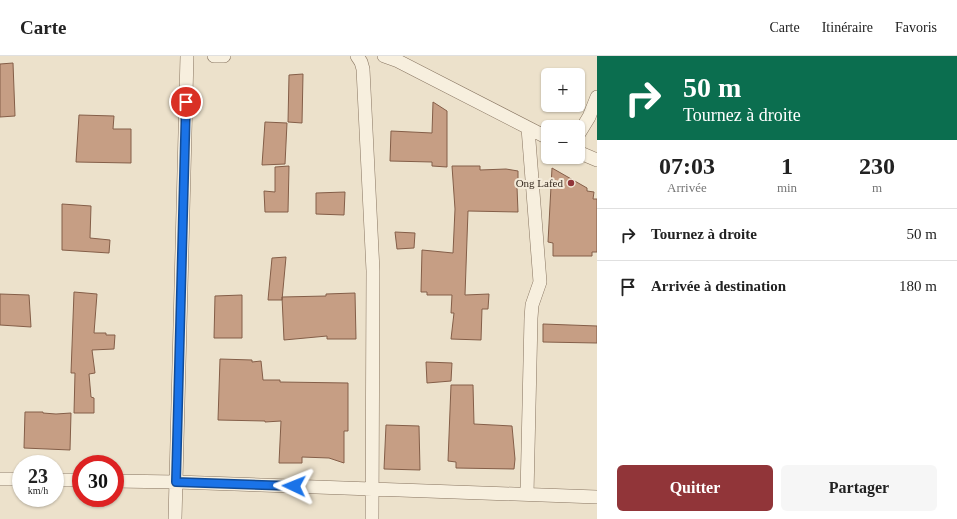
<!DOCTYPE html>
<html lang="fr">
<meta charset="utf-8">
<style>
body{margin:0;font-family:Georgia,serif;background:#f6f6f6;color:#222;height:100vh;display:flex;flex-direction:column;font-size:15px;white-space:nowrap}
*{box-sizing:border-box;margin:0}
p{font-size:13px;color:#767676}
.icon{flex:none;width:22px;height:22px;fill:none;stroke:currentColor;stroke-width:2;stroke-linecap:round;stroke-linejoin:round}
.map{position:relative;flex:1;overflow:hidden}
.sheet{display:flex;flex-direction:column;background:#fff;width:360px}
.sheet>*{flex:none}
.guide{background:#0b6e4f;color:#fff;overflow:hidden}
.tools{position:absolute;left:541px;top:12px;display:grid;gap:8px}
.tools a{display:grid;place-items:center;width:44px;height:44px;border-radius:6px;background:#fff;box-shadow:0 1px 3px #0004;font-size:20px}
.speed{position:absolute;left:12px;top:399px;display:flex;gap:8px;font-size:20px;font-weight:700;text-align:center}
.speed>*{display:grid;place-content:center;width:52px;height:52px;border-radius:50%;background:#fff;box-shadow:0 1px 3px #0004;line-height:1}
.speed small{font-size:10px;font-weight:400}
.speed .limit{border:6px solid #d22;background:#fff;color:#111}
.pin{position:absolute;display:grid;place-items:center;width:34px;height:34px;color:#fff;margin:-17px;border:2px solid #fff;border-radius:50%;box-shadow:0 1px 4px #0007}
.me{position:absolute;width:44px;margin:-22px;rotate:272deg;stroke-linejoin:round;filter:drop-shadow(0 0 3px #0008)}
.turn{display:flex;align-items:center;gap:14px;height:84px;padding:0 20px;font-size:18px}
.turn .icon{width:52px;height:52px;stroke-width:2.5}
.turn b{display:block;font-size:28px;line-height:34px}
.eta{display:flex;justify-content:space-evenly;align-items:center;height:68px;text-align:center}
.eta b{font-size:24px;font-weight:700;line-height:28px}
.primary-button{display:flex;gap:8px;margin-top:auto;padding:8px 20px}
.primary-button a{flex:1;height:46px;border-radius:6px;background:#913539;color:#fff;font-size:16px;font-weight:700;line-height:46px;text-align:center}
.primary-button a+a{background:#f6f6f6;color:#222}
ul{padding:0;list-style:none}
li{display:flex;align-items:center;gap:12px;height:52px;padding:0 20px;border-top:1px solid #e0e0e0}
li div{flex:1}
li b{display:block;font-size:15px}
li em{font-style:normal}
header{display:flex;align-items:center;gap:24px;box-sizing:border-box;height:56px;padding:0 20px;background:#fff;border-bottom:1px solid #e0e0e0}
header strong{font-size:19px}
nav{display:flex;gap:22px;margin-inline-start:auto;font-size:14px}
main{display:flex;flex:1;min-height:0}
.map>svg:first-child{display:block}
.building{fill:#c69e84;stroke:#845e48}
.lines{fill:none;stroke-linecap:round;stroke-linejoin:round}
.minor-casing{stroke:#877460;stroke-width:14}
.minor{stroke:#f7efde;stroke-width:13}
.route-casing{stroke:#114b97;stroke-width:10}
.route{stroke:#1a73e8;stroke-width:7}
.poi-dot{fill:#913539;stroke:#f4ebda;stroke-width:1.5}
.labels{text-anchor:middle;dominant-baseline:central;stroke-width:4;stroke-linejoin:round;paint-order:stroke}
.poi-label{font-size:11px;fill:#392d22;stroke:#f4ebda;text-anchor:end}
</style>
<header>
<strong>Carte</strong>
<nav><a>Carte</a><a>Itinéraire</a><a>Favoris</a></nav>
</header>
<main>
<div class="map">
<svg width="597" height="463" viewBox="0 0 597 463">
<rect width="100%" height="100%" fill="#ece1cb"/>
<path class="building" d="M13 7 15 60 0 61V8Z
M303 18 302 67 288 66 289 19Z
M433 46 447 55V111L432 110V106L390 105 391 75 432 77Z
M79 59 114 60 113 73H131V107L76 106Z
M265 66 287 67 285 108 262 109Z
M289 110 288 156H265L264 135 275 136V111Z
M452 110H480V114L506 113 518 115V131H517L518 156 468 155 465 239 489 238 488 253H482L481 284 451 283 454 257H451L452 239H427V236H421L422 194 453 197 455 153Z
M552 112 587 132V135L594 136 593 143H597V196H592V200H553V187L548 186Z
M345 136 344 159 316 158V137Z
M62 148 91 150 90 182 110 184 109 197 62 194Z
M395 176 415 177 414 192 397 193Z
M286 201 282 244H268L272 202Z
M74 236 97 238 94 277H106V279H115L114 293 92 294 95 317 89 318 91 341 94 342V357H74L75 317H71Z
M355 237 356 283H327V280L284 284 282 241 326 240V238Z
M0 238 29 239 31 271 0 269Z
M242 239V282H214L215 240Z
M543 268 597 270V287L543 286Z
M220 303 252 304V306L261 305 263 324H280V326L348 327V375H344V407L329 402 302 401V407H279L281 365 265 366V365L218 364Z
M426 306 452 307 451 325 427 327Z
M451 329H473L474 368 512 370 515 403 514 413 456 412V406L448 405Z
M25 356H43V357L56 358 71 357 70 394 24 392Z
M386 369 419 370 420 414 384 413Z"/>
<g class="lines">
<g class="minor-casing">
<path id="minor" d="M214 0H224
M357 0 361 6 363 13 373 215 372 463
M384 0 398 5 548 82
M578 79 589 61 597 41
M578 96 597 104
M0 423H21
M55 424H81
M115 425 176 426 597 441
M527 438 531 262 532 249 540 226 528 72
M175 463 187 0"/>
</g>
<use href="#minor" class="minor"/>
</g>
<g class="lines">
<g class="route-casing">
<path id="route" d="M186 46 176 426 294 430"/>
</g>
<use href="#route" class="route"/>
</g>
<circle class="poi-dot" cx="571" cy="127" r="4"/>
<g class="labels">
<g class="poi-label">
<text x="563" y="127">Ong Lafed</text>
</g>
</g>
</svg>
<div class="tools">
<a>+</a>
<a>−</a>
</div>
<div class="speed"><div>23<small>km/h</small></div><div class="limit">30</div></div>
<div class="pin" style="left:186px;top:46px;background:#d93025"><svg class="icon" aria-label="arrive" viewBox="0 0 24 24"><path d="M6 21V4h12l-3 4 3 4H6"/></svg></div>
<svg class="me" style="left:294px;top:430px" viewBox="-20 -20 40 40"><path d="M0-17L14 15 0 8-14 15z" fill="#1a73e8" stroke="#fff" stroke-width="4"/></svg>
</div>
<section class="sheet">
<div class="guide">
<div class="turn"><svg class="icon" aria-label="right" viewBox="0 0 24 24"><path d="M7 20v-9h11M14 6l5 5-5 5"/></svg><div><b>50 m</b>Tournez à droite</div></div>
</div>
<div class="eta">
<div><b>07:03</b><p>Arrivée</p></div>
<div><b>1</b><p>min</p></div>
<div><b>230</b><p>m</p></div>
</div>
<ul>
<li><svg class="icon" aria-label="right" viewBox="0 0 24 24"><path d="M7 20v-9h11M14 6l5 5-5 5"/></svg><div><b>Tournez à droite</b></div><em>50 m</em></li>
<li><svg class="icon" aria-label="arrive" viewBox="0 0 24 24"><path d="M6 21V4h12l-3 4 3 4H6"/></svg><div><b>Arrivée à destination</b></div><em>180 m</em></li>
</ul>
<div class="primary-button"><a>Quitter</a><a>Partager</a></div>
</section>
</main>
